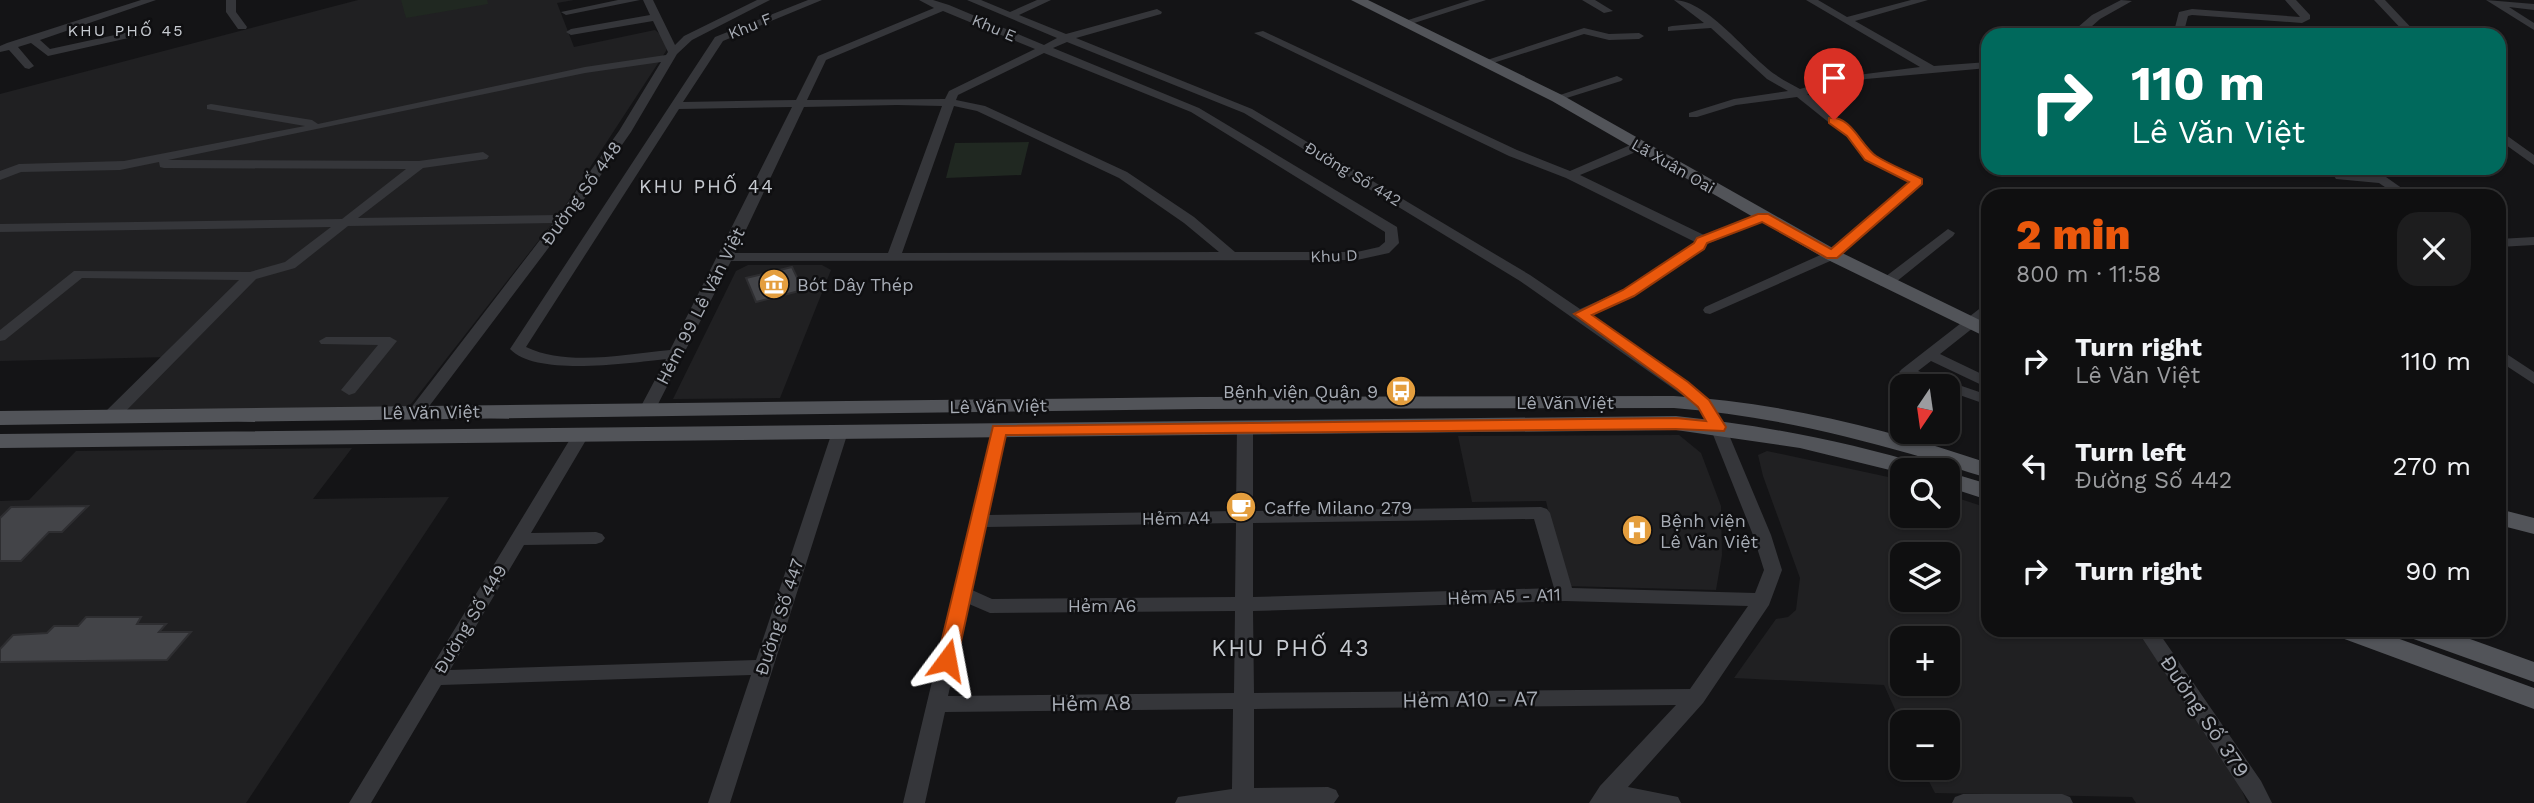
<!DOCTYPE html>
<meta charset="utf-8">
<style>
body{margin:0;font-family:"Work Sans",sans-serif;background:#1d1d1e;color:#f1f3f6;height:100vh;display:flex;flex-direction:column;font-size:26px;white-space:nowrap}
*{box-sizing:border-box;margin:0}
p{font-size:23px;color:#9b9c9f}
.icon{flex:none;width:38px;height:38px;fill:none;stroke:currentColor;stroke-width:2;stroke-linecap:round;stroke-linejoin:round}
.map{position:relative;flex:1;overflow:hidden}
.panel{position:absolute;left:1981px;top:189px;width:525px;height:448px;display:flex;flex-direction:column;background:#0f0f10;border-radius:21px;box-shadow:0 2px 5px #0004,0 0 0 2px #2f2f30}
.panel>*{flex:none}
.top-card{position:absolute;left:1981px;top:28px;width:525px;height:147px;border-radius:21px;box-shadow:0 2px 5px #0004,0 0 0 2px #2f2f30;background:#00695c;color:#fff;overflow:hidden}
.needle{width:46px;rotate:193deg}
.buttons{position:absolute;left:1890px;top:374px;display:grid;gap:14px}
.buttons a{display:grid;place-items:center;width:70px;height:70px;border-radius:14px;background:#0f0f10;box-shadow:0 2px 5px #0004,0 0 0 2px #2f2f30;font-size:35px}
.pin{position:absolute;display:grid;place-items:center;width:60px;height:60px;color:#fff;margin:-72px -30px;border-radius:50% 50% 50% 0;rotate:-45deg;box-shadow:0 0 7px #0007}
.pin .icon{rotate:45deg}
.me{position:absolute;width:77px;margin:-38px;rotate:13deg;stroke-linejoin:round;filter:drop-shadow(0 0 5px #0008)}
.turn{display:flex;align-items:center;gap:24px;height:147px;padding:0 35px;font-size:32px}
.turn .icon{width:91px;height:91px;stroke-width:2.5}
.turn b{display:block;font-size:49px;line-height:60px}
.round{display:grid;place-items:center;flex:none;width:74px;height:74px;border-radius:21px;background:#1d1d1e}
.headline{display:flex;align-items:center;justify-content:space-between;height:119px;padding:0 35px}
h1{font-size:42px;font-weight:800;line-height:52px;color:#ea580c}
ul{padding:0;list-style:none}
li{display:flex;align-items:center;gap:21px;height:105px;padding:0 35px}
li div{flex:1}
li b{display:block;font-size:26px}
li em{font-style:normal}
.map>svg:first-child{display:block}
.built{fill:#202022;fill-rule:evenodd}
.green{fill:#202821}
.building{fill:#434448;stroke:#2e2e31;stroke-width:2}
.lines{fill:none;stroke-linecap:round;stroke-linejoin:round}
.minor{fill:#35363a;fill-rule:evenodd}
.major{fill:#525459;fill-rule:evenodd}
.route{fill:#ea580c;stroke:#983908;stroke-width:2}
.labels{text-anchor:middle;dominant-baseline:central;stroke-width:5;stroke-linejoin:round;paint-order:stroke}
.far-street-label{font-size:16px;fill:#a7acb5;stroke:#0f0f11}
.far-neighbourhood-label{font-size:16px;letter-spacing:2px;fill:#c7cbd1;stroke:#0f0f11}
.street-label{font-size:18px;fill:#a7acb5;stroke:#0f0f11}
.poi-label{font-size:18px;fill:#a7acb5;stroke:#0f0f11;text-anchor:start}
.neighbourhood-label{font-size:19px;letter-spacing:2px;fill:#c7cbd1;stroke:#0f0f11}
.near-street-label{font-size:21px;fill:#a7acb5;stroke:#0f0f11}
.near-neighbourhood-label{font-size:23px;letter-spacing:2px;fill:#c7cbd1;stroke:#0f0f11}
</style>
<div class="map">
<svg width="2534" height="803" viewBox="0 0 2534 803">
<rect width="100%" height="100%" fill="#141416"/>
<path class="built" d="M358 0H574L557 3 574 47 655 30 669 41 666 51 561 212 404 413 110 417 169 357 0 361V94Z
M748 265H822L831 270 780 398 673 399 736 271Z
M1679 435 1701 453 1721 506 1722 555 1716 590 1566 586 1546 501 1472 502 1458 436Z
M352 448 313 499 449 497 246 803H0V501L29 500 76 451Z
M1767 451 1902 480V516H1948V495L1988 508V630H2138L2238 781 2247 803H2136L2132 797 1935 793 1922 768H1948V723H1902V725L1884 685 1734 678 1776 619 1788 617 1796 610 1800 578 1763 476 1758 455ZM1902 555H1948V600H1902ZM1902 639H1948V684H1902Z"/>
<path class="green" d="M401 0H487L488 4 406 18Z
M1029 142 1021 175 946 178 955 143Z"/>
<path class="building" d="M792 267 803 290 756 302 746 278Z
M88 506 62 532H49L21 561H0V518L11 507Z
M86 617H141L137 624H166L159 632H191L167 660 0 662V649L13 635 47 633 54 626H78Z"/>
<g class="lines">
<path class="minor" d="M141 0H156L40 40 50 49 147 28 152 31 151 33 48 56 31 43 18 47 34 66 29 69 25 68 9 50 0 52V46L7 43Z
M226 0H236V12L247 27 246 29H238L226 12Z
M618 0H640L566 15 561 12Z
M643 0H653L675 45 684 36 757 0H770L692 40 677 54 631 132 568 222 421 417 415 418 407 413 553 223 348 226 295 268 256 279 116 421H104L102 417 104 413 239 280 82 278 5 340 0 341V330L74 271 250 272 285 262 331 227 0 232V224L342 219 406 169 164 168 160 167 159 162 120 170 21 172 0 180V171L19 164 124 161 305 126 207 109V105L211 104 312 120 318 124 585 67 666 55 668 52 653 21 571 35 566 32 571 29 650 15ZM661 62 619 131 559 215 358 218 423 168 487 159 489 156 483 152 419 161 168 160 585 73Z
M808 0H822L723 41 683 102 796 100 818 56 934 8 919 0H933L949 5 1044 45 1057 38 967 0H981L1010 12 1037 0H1051L1019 15 1066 34 1157 9 1162 12 1161 14 1076 38 1252 109 1530 275 1580 309 1623 290 1695 242 1566 178 1509 156 1254 33 1263 31 1517 150 1570 171 1635 143H1643V149L1580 175 1704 235 1758 214H1768L1770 217 1707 244 1704 249 1633 296 1590 316 1688 383 1712 403 1704 408 1698 406 1520 281 1244 113 1067 42 1053 48 1199 108 1397 227 1399 243 1389 253 1357 260 731 261 655 410 647 415 639 410 666 359C629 363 536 377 510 349L715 37ZM943 11 1035 49 949 91 945 99 807 100 826 60ZM1044 53 1191 112 1385 232V242L1379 247 1357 252H1235L1194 217 1127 172 985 106 956 100 958 95ZM897 105 942 106 888 253H735L804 107ZM954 106 977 111 1119 178 1184 223 1219 252 902 253ZM792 107 670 350C625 354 568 367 526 347L679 109Z
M1470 0H1486L1408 25 1399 23Z
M1582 0H1595L1613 11 1604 13Z
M1674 0C1708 0 1749 57 1776 75 1784 81 1792 84 1800 89L1842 77 1920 67 1806 0H1818L1847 17 1911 0H1928L1855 21 1934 66 1988 62V68L1866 79 1807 94 1855 131 1873 154 1923 181 1837 258 1710 314 1705 313 1703 310 1705 307 1827 252 1909 182 1865 160 1847 137 1797 97 1736 105 1697 117H1689V113L1734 99 1788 91 1767 79 1711 28 1668 31V27L1672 26 1704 23Z
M2121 0 2132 1 2100 19 2082 35 2070 34 2092 15Z
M2285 0H2296L2310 15V19L2302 23 2192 15 2188 16 2183 35H2173L2179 12 2192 9 2300 17Z
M2374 0H2385L2418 35H2407Z
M2486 0 2534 4V10L2509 7 2534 23V30Z
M1584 28 1609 34 1639 33 1644 36 1639 39 1609 40 1584 34 1490 64 1481 62Z
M1617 76 1623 79 1621 81 1557 101 1551 98Z
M2499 130 2534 155V165L2499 140Z
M2340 172 2386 177 2413 196H2398L2379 183 2336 179 2334 176Z
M1948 229 1955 233 1953 236 1891 286H1881L1879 283 1881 280Z
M2534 237V245L2499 247V239Z
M1988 305V316L1940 354 1988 377V388L1931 361 1918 371 1988 395V405L1948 391V387H1935L1902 375 1899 372 1902 369 1983 306Z
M326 337H390L397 341 355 393 349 395 341 390 378 345 321 344 319 341Z
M2499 349 2534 372V384L2499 361Z
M1245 422 1253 427V511L1541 507 1547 509 1550 513 1572 588 1755 593 1764 570 1753 535 1710 427 1712 423H1724L1771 535 1782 570 1769 605 1703 703 1628 787 1678 797 1681 803H1589L1600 786 1676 705 1254 709V788L1328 787 1336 790 1339 796 1334 803H1175L1178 797 1232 789 1233 709 945 712 925 803H903L993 426 999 425 1007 430 988 515 1236 511 1237 427ZM1534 519 1554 588 1253 597V523ZM1236 523 1235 597 992 599 972 590 986 527ZM1565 601 1748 606 1690 689 1254 693 1253 611ZM969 604 990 613 1235 611 1234 693 948 696Z
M840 427 848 432 730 803H708L751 675 441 685 371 803H349L575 431H587L589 435 531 533 596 532 602 534 605 538 602 542 596 544 524 545 450 670 756 660 832 432Z
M2137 630H2157L2261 781 2272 803H2250Z
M1963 794H2062L2070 797 2073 803H1952L1955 797Z"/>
<path class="major" d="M1351 0H1368L1562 95 1838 251 1988 324V338L1826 259 1552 101Z
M1674 396C1779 402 1888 429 1988 463V478C1962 471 1937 461 1911 454 1834 432 1754 414 1674 408L1200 409 0 425V411L1200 397Z
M1676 416C1762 425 1845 441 1928 466L1931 471H1902V473L1800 448 1676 430 0 448V434Z
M1948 472 1988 484V500L1948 487Z
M2499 509 2534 518V534L2499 525Z
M2335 630H2375L2534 688V709L2339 637Z
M2404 630H2445L2534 662V682L2408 637Z"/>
</g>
<path class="route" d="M1829 118C1851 115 1861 146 1876 156 1890 165 1907 171 1922 179V184L1837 258H1827L1762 222 1707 243 1704 249 1634 296 1592 315 1688 382 1709 400 1726 427 1724 431 1676 429 1006 435 957 660 954 665 947 667 940 665 937 660 993 426 1676 418 1706 421 1698 407 1677 389 1574 314 1623 290 1694 243 1697 238 1758 214H1768L1831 249 1909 182 1865 160 1847 136 1829 123Z"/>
<defs>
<g id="museum-disc" transform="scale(1.575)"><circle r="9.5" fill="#e49e3e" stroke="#0f0f11"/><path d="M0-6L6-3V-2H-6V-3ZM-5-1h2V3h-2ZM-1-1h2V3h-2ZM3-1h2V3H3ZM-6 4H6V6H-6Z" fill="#fff"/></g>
<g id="bus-disc" transform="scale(1.575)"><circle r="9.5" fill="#e49e3e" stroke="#0f0f11"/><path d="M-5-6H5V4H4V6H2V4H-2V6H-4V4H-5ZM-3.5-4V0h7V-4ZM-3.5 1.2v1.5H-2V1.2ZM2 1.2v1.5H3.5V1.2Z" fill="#fff"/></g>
<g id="cafe-disc" transform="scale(1.575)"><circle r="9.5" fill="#e49e3e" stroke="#0f0f11"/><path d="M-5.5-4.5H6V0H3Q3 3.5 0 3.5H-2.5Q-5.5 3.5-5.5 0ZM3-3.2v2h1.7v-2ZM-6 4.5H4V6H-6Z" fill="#fff"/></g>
<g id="hospital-disc" transform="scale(1.575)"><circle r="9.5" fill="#e49e3e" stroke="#0f0f11"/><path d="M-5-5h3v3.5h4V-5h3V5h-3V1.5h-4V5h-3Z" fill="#fff"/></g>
</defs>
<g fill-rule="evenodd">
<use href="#museum-disc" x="774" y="284"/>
<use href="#bus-disc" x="1401" y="391"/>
<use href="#cafe-disc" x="1241" y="507"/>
<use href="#hospital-disc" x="1637" y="530"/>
</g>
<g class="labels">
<g class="far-street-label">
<text transform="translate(750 26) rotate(-22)">Khu F</text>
<text transform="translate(994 28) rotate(23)">Khu E</text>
<text transform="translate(1673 166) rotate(30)">Lã Xuân Oai</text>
<text transform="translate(1353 174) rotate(31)">Đường Số 442</text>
<text transform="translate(1334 256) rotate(-2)">Khu D</text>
</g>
<g class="far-neighbourhood-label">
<text x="126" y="30">KHU PHỐ 45</text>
</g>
<g class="street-label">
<text transform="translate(581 193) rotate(-54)">Đường Số 448</text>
<text transform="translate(700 306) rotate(-63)">Hẻm 99 Lê Văn Việt</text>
<text x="1565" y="402">Lê Văn Việt</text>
<text transform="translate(998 406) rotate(-1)">Lê Văn Việt</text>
<text transform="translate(431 412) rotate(-1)">Lê Văn Việt</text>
<text transform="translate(1176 518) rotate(-1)">Hẻm A4</text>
<text transform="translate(1504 596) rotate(-2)">Hẻm A5 - A11</text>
<text x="1102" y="605">Hẻm A6</text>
<text transform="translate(779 617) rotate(-72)">Đường Số 447</text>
<text transform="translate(470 619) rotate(-59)">Đường Số 449</text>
</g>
<g class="poi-label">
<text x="797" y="284">Bót Dây Thép</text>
<text x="1378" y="391" text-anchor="end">Bệnh viện Quận 9</text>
<text x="1264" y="507">Caffe Milano 279</text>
<text x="1660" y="520">Bệnh viện<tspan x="1660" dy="21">Lê Văn Việt</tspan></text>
</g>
<g class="neighbourhood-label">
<text x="707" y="186">KHU PHỐ 44</text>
</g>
<g class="near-street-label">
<text transform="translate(1470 699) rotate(-1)">Hẻm A10 - A7</text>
<text transform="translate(1091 703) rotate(-1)">Hẻm A8</text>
<text transform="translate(2205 716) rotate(56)">Đường Số 379</text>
</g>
<g class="near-neighbourhood-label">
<text x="1291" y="648">KHU PHỐ 43</text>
</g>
</g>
</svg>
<div class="buttons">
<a><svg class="needle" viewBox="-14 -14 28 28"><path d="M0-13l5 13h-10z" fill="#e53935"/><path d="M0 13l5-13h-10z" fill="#9b9c9f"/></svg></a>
<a><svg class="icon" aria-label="search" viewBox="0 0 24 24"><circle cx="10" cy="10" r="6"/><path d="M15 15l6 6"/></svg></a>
<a><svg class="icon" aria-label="layers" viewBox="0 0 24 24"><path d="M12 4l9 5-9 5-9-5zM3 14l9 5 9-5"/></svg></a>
<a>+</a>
<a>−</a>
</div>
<div class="pin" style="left:1834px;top:120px;background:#d93025"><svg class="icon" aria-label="arrive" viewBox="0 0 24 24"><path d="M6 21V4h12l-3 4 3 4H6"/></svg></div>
<svg class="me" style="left:947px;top:660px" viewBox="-20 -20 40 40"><path d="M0-17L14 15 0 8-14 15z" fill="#ea580c" stroke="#fff" stroke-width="4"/></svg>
<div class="top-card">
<div class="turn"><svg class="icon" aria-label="right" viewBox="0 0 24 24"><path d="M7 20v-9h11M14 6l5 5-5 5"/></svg><div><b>110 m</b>Lê Văn Việt</div></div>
</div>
<section class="panel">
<div class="headline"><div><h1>2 min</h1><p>800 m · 11:58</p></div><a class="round"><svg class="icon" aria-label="close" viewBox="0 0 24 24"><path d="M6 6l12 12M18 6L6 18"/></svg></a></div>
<ul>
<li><svg class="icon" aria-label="right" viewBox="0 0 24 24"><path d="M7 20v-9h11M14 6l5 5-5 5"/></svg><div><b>Turn right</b><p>Lê Văn Việt</p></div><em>110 m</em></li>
<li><svg class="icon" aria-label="left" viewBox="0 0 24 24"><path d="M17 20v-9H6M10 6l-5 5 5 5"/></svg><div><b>Turn left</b><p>Đường Số 442</p></div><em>270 m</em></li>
<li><svg class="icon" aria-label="right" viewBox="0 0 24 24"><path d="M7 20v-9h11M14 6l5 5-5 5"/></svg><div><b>Turn right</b></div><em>90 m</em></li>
</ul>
</section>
</div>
